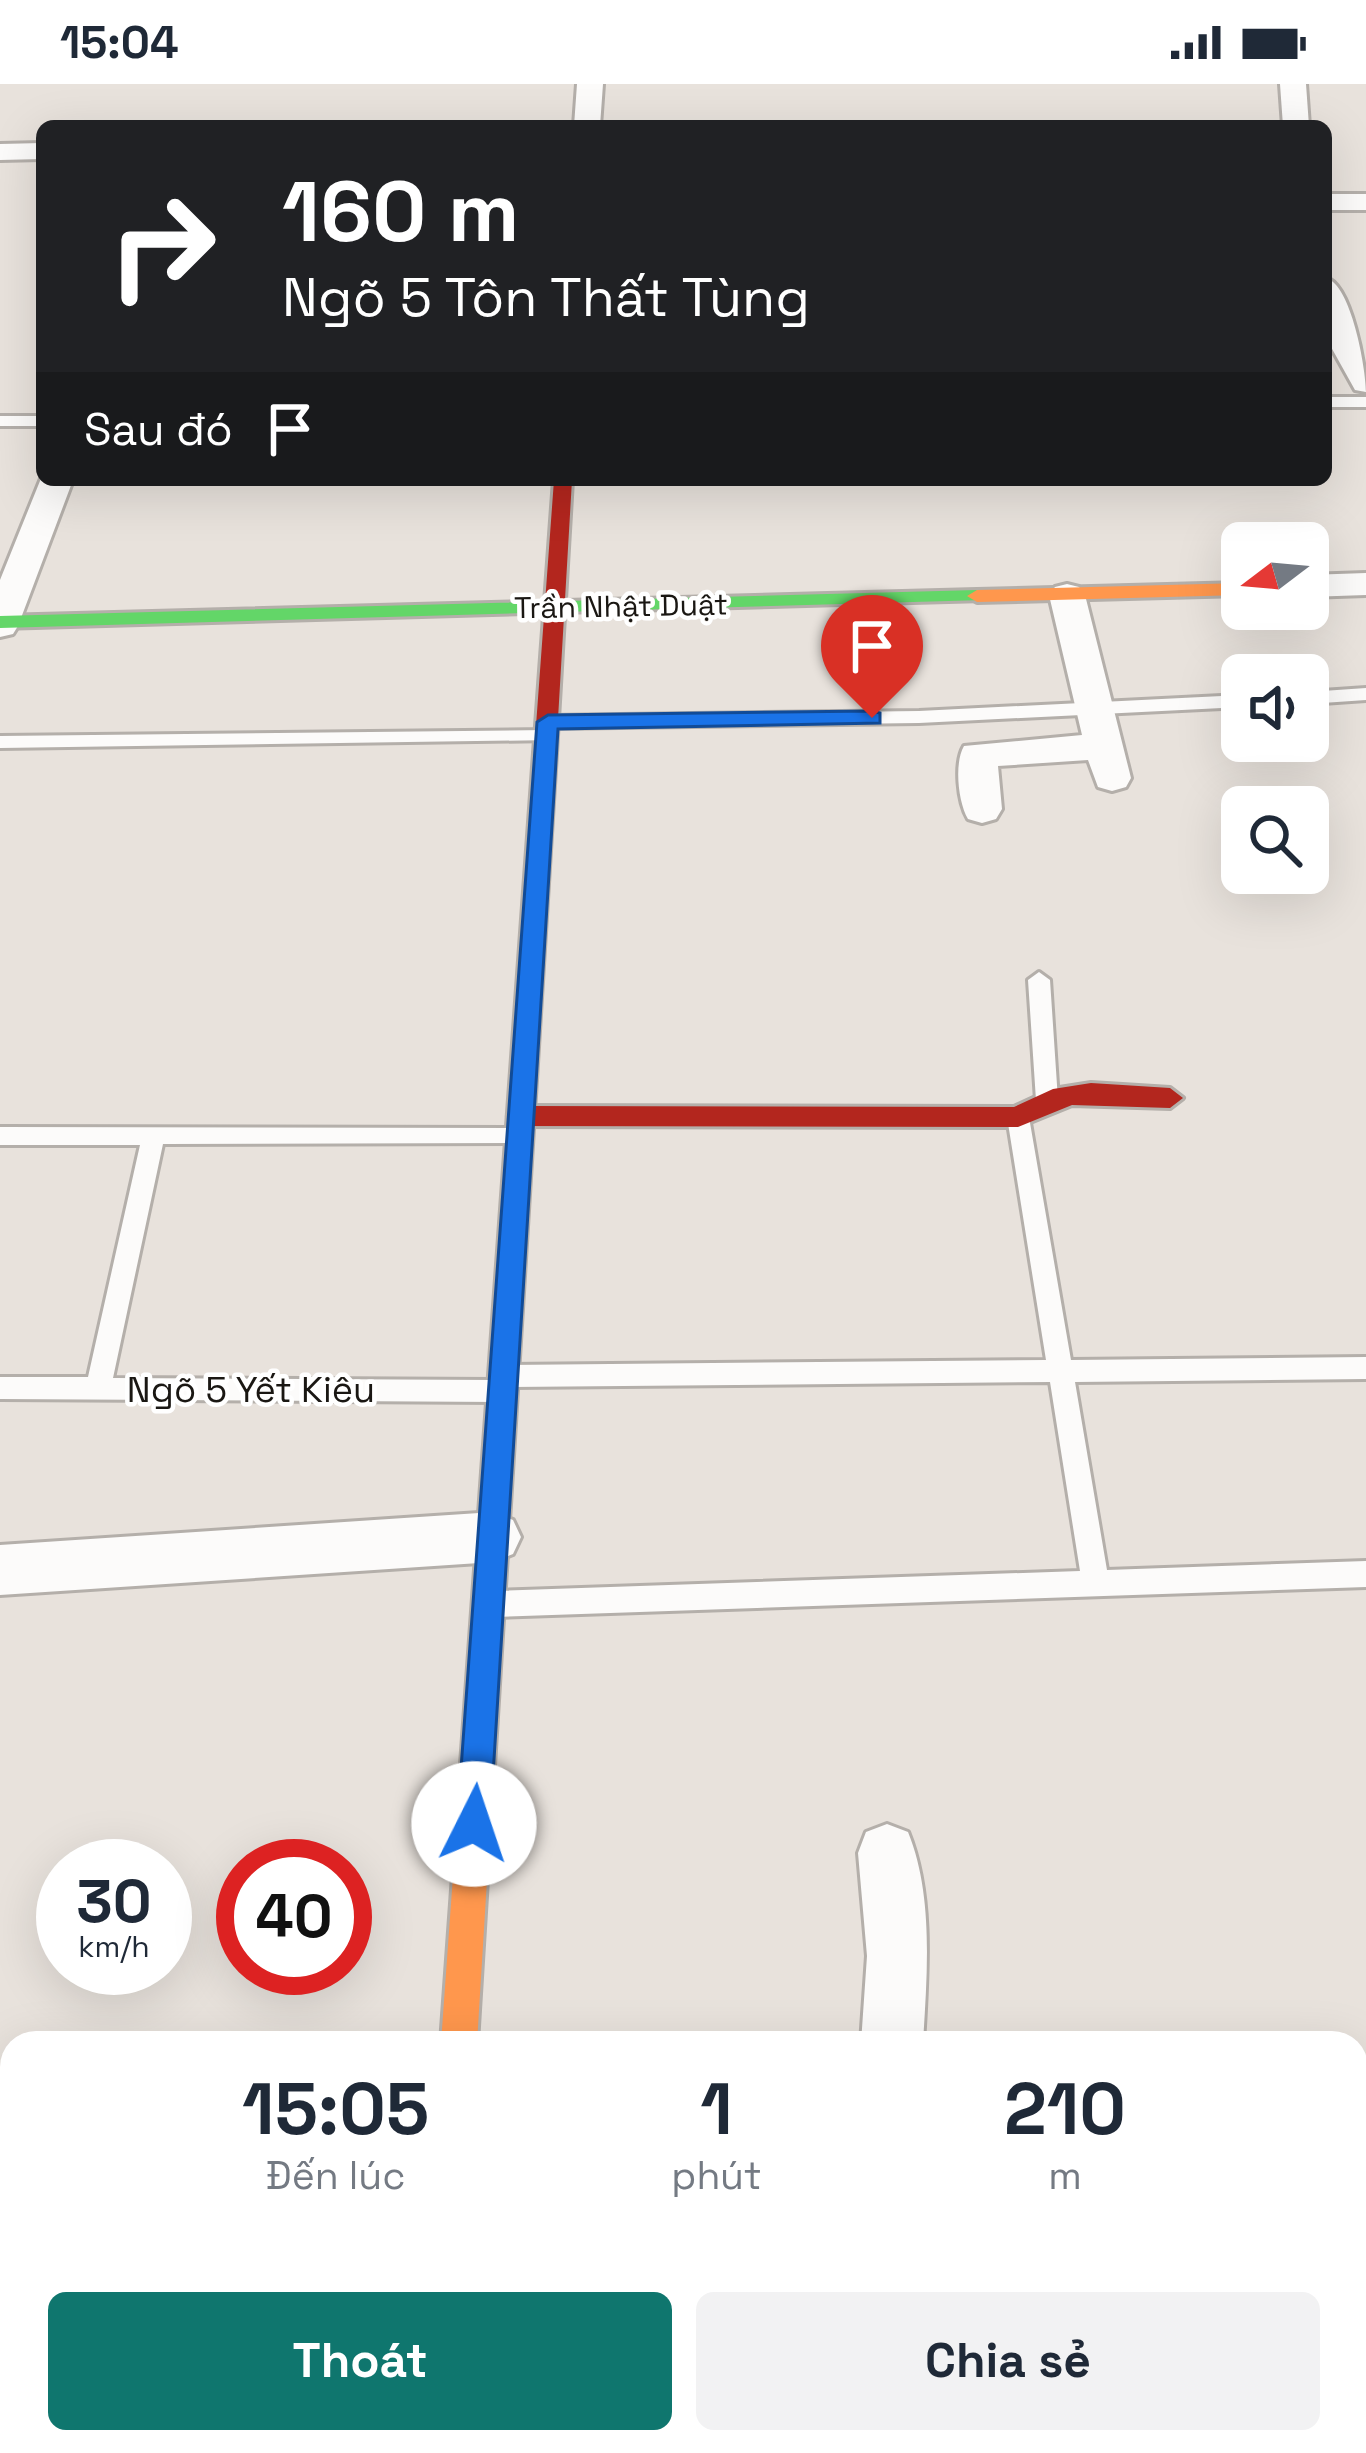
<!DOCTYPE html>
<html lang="vi">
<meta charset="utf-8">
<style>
body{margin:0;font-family:"Space Grotesk",sans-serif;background:#f2f2f3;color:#1f2937;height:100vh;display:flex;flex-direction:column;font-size:45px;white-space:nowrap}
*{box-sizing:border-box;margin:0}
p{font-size:39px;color:#747a83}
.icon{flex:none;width:66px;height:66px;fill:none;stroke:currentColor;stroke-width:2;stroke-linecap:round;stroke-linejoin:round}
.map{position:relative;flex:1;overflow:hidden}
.sheet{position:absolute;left:0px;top:1947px;width:1368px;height:423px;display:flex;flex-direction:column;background:#fff;border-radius:36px 36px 0 0;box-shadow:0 12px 48px #0002}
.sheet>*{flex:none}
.top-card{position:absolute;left:36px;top:36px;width:1296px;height:366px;border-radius:18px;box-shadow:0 12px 48px #0002;background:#202124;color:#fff;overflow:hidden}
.needle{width:78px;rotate:254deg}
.controls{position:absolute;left:1221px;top:438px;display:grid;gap:24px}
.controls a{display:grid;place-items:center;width:108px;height:108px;border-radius:18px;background:#fff;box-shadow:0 12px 48px #0002;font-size:60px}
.speed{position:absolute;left:36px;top:1755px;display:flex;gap:24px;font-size:60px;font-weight:700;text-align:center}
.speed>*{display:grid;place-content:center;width:156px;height:156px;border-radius:50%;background:#fff;box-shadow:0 12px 48px #0002;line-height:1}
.speed small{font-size:30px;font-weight:400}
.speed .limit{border:18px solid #d22;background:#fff;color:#111}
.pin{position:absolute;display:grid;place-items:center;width:102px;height:102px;color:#fff;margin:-123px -51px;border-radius:50% 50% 50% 0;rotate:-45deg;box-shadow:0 0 12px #0007}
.pin .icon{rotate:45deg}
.me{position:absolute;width:132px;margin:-66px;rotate:4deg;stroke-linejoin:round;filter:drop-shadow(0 0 9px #0008)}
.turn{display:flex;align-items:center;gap:42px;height:252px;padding:0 48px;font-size:54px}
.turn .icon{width:156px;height:156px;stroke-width:2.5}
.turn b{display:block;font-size:84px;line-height:102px}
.then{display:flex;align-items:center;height:114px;padding:0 48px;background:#0003;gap:24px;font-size:45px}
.eta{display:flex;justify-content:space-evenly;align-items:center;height:204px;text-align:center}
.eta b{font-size:72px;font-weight:700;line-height:84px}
.cta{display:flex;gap:24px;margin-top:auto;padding:24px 48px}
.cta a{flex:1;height:138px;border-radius:18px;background:#0f766e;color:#fff;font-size:48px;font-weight:700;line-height:138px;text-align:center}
.cta a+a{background:#f2f2f3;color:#1f2937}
.status{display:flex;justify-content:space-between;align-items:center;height:84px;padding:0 60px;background:#fff;direction:ltr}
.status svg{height:33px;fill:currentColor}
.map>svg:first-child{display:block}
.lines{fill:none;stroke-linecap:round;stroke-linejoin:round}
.lane-casing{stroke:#b4afaa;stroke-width:6}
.street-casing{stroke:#b4afaa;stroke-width:6}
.fast-casing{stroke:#b4afaa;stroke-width:6}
.slow-casing{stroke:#b4afaa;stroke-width:6}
.jam-casing{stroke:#b4afaa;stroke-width:6}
.lane{fill:#fcfbfa;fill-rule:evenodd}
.street{fill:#fcfbfa;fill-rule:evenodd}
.fast{fill:#63d668;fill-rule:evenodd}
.slow{fill:#ff974d;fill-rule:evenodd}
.jam{fill:#b3261e;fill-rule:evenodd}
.route{fill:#1a73e8;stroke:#114b97;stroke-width:3}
.labels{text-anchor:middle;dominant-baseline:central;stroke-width:9;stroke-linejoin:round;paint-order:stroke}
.far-street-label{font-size:30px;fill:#1a1713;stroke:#fff}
.street-label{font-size:36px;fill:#1a1713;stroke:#fff}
</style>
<div class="status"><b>15:04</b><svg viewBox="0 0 49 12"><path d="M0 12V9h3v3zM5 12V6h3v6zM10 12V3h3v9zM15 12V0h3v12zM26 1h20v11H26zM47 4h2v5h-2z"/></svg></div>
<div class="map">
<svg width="1366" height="2369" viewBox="0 0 1366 2369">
<rect width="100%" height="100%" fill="#e8e2dc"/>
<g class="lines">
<g class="lane-casing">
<path id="lane" d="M1326 313H1366V323H1326Z
M0 332H42V342H0Z
M1366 604V616L1308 620V608Z
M1242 611V623L919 639 548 644 539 638 548 632 919 627Z
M546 646 555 652 553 656 0 664V652Z
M1039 888 1050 896 1058 1016 1047 1025 1036 1016 1028 896Z
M1018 1024 1029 1033 1071 1276 1366 1273V1295L1075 1298 1107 1486 1366 1477V1503L493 1533 483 1529 479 1520 483 1511 493 1507 1080 1487 1050 1298 511 1303 509 1315 500 1318 0 1315V1293H88L140 1061H0V1043L528 1044 531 1050 528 1056 520 1059 163 1060 113 1294 493 1296 495 1284 504 1281 1046 1276 1007 1033Z"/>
</g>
<g class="street-casing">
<path id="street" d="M577 0H603L600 42H574Z
M1280 0H1306L1309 42H1283Z
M42 59V75L0 76V60Z
M1326 110H1366V126H1326Z
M1326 194C1351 200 1366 284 1366 308L1355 306 1326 254Z
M42 392V396H73L18 542 13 550 0 553V496Z
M1366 489V511L1308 513V491Z
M1067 500 1079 503 1085 511 1131 694 1126 703 1112 707 1098 703 1088 676 998 682 1002 725 996 735 982 739 968 735C958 718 954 679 964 662L1082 651 1049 511 1055 503Z
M494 1428 513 1436 521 1453 513 1470 494 1478 0 1511V1461Z
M887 1740 908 1748C934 1812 927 1891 923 1959H861L867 1872 858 1769 866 1748Z
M398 2358H468L467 2369H397Z
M833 2358H903L902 2369H832Z"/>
</g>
<g class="fast-casing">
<path id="fast" d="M977 506 984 508V516L0 544V532Z
M545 662 556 669 512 1388 507 1397 497 1401 487 1397 482 1388 534 669Z"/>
</g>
<g class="slow-casing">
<path id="slow" d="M1242 499V511L977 518 967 512 977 506Z
M497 1375 507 1379 512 1388 477 1959H441L482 1388 487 1379Z"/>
</g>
<g class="jam-casing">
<path id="jam" d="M554 396H572L556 669 545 676 534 669Z
M1091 999 1170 1004 1183 1014 1170 1024 1072 1021 1018 1043 521 1042 508 1032 521 1022 1014 1023 1053 1005Z"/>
</g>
<use href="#lane" class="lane"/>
<use href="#street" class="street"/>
<use href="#fast" class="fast"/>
<use href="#slow" class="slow"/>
<use href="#jam" class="jam"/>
</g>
<path class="route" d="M872 627 880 629V639L558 645 490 1740 485 1751 474 1756 462 1751 457 1740 537 638 548 631Z"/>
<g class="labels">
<g class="far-street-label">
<text transform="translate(621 522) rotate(-1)">Trần Nhật Duật</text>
</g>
<g class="street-label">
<text x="251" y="1306">Ngõ 5 Yết Kiêu</text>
</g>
</g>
</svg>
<div class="controls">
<a><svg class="needle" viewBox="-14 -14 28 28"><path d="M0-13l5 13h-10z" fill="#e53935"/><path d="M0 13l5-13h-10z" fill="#747a83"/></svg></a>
<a><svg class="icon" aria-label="sound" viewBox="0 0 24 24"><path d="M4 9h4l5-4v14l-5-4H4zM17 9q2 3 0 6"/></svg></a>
<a><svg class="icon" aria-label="search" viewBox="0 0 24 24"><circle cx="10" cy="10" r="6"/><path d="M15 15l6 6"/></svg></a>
</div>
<div class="speed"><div>30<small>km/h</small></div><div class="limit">40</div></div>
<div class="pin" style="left:872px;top:634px;background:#d93025"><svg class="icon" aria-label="arrive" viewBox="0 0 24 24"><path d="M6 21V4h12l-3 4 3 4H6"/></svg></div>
<svg class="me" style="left:474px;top:1740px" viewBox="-20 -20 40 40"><circle r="19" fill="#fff"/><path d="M0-13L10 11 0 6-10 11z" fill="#1a73e8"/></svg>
<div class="top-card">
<div class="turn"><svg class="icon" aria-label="right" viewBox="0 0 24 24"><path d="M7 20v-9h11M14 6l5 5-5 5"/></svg><div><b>160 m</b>Ngõ 5 Tôn Thất Tùng</div></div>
<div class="then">Sau đó<svg class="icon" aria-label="arrive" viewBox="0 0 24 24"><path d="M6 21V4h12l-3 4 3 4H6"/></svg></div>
</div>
<section class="sheet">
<div class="eta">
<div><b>15:05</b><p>Đến lúc</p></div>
<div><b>1</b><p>phút</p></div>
<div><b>210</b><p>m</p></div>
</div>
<div class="cta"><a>Thoát</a><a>Chia sẻ</a></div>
</section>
</div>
